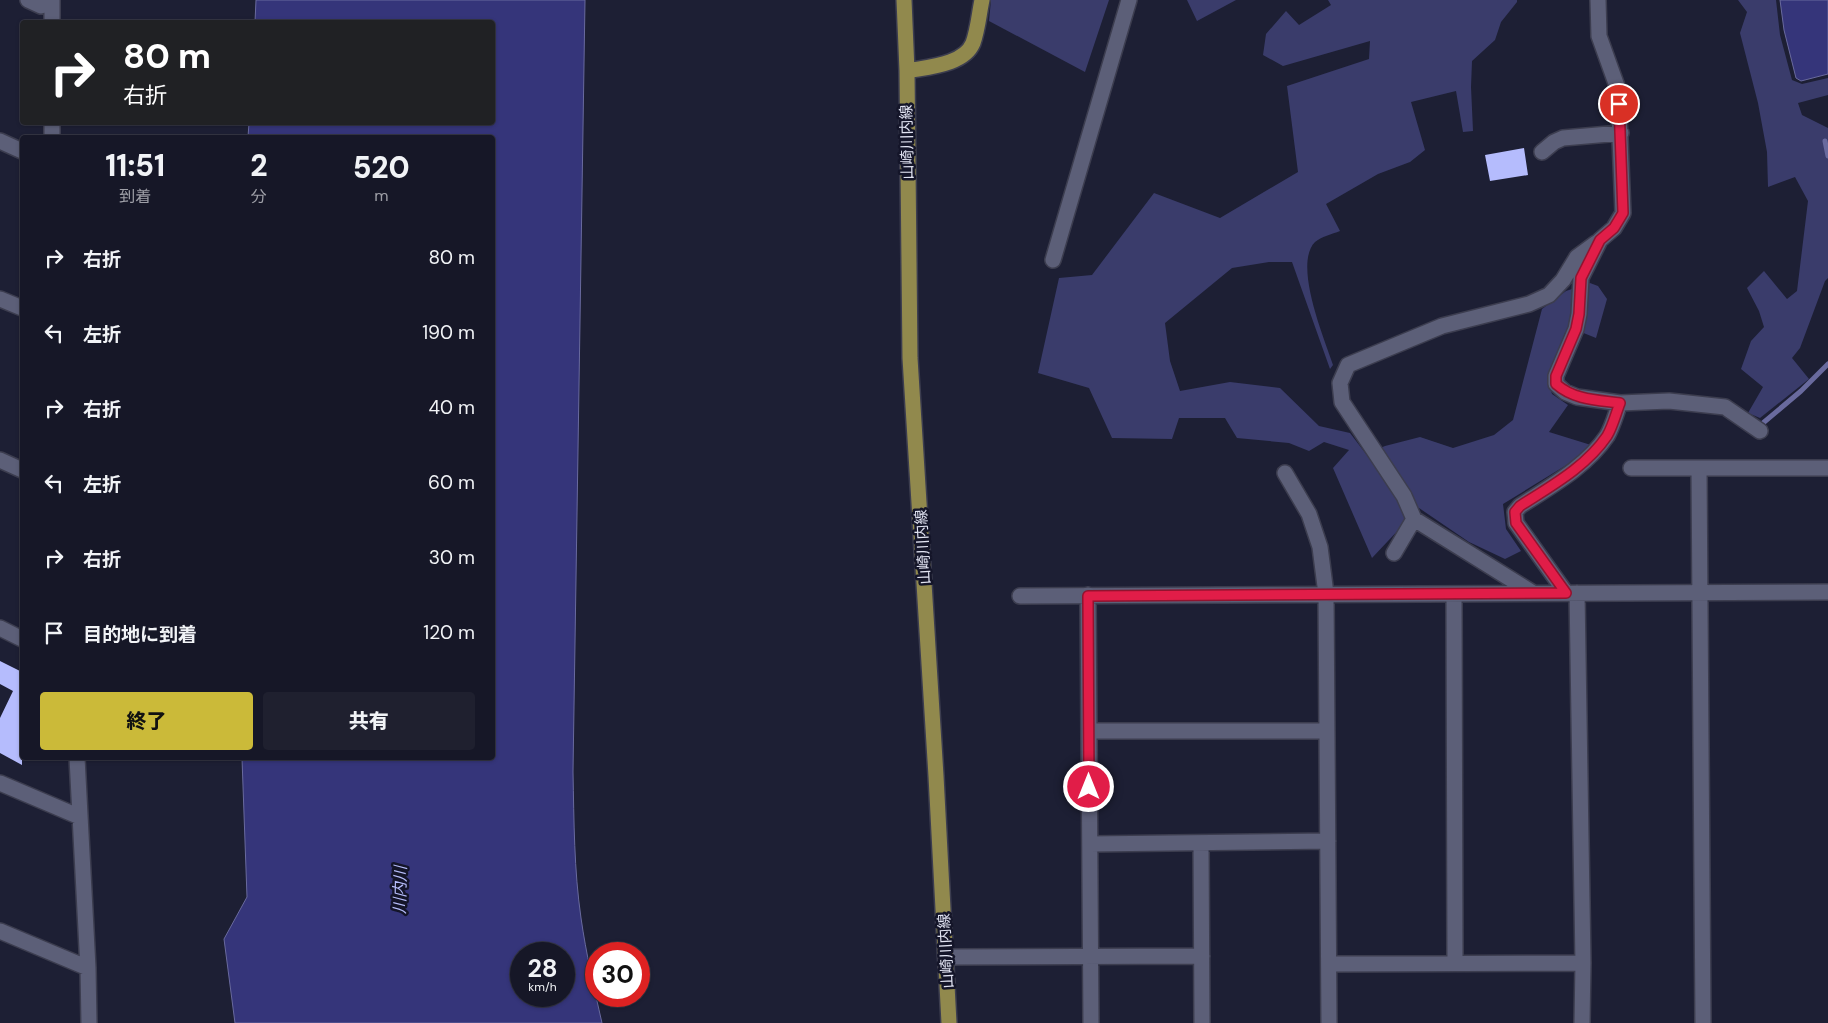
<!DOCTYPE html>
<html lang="ja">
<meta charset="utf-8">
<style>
body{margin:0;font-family:"DM Sans","Noto Sans JP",sans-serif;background:#1f202f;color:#f1f3f6;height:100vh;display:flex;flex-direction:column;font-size:19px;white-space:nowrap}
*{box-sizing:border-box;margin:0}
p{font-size:16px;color:#9e9fa7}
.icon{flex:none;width:28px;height:28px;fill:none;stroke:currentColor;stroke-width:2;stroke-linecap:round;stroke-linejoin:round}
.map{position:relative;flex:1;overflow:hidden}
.drawer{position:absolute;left:20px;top:135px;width:475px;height:625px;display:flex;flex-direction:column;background:#161727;border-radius:5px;box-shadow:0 1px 4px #0004,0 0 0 1px #353644}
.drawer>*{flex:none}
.banner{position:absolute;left:20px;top:20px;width:475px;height:105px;border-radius:5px;box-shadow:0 1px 4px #0004,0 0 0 1px #353644;background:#202124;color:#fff;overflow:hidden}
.speed{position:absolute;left:510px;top:942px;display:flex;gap:10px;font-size:25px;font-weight:700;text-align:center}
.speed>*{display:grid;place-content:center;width:65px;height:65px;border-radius:50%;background:#161727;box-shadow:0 1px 4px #0004,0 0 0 1px #353644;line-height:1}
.speed small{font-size:12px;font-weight:400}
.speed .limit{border:8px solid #d22;background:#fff;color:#111}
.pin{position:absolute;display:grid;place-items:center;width:42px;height:42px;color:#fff;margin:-21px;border:2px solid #fff;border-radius:50%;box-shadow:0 1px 5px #0007}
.me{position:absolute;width:55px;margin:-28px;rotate:0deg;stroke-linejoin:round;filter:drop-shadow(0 0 4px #0008)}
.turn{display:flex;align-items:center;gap:18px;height:105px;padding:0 20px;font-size:22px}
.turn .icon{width:65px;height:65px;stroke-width:2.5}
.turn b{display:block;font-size:35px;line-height:42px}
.eta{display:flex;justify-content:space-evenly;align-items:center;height:85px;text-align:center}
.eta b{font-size:30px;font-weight:800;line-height:35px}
.action{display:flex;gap:10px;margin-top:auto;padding:10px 20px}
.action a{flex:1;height:58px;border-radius:5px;background:#cbba39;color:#111;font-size:20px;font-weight:800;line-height:58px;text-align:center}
.action a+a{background:#1f202f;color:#f1f3f6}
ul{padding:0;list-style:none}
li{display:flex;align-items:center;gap:15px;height:75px;padding:0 20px}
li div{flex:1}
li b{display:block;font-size:19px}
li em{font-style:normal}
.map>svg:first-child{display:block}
.green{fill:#3a3c6b}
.water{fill:#35357a;stroke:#696a9e;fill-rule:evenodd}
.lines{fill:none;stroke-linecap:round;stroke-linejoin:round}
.stream{stroke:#696a9e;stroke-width:5}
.building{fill:#b5bcfd}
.minor-casing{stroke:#3c3d4f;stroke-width:18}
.major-casing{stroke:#3c3d4f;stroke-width:18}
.minor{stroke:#5c5f78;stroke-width:15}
.major{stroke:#91894d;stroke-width:15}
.route-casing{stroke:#92132f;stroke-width:12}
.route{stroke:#e11d48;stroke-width:9}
.labels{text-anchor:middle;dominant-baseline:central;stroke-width:5;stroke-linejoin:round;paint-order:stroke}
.street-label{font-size:15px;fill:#e2e4f3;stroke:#141529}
.water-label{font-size:16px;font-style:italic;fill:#b6bdfa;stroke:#141529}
</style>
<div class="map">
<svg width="1828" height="1023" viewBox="0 0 1828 1023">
<rect width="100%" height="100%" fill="#1d1f34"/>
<path class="green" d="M991 0H1109L1085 72 989 21Z
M1187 0H1236L1197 21Z
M1328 0H1517V2L1501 22 1495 40 1472 61 1471 87 1473 131 1463 132 1456 91 1411 102 1425 150 1410 162 1378 174 1326 204 1340 231C1332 234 1321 237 1315 242 1293 264 1324 338 1333 365L1330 369 1292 262H1269L1232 268 1165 323 1170 361 1180 391 1230 382 1280 388 1319 426 1350 433 1366 454 1385 446 1420 437 1453 448 1494 435 1513 420 1542 309 1566 291 1590 283 1598 286 1607 299 1596 338 1571 328 1565 333 1547 379 1552 394 1568 405 1549 432 1591 445 1578 458 1503 504 1506 529 1521 551 1505 559 1469 542 1419 508 1372 558 1333 468 1349 450 1324 442 1309 451 1289 443 1237 438 1225 418H1179L1172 439 1112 438 1089 388 1038 373 1059 278 1092 275 1154 193 1220 218 1298 172 1287 86 1369 59 1370 41 1283 66 1263 55 1266 34 1286 11 1299 25 1331 5Z
M1738 0H1776L1780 35 1792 80 1802 84 1828 78V95L1798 103 1802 115 1828 128V278L1825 281 1800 348 1792 358 1809 379 1760 418 1748 413 1763 387 1741 369 1751 341 1764 327 1759 311 1747 288 1764 271 1787 299 1797 291 1808 201 1795 177 1768 187 1767 152 1758 103 1740 33 1747 12Z"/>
<path class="water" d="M256 0H585L573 772C574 821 574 870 581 918 586 953 594 988 602 1023H235L224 939 247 897 242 758H492V138L248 137 249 123 492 122V22H255ZM521 954H564V996H521Z
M1780 0H1828V74L1801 81 1796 78 1784 30Z"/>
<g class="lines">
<path class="stream" d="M1825 141 1828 156
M1763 423 1801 391 1828 364"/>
</g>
<path class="building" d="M1524 148 1528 175 1490 181 1485 155Z
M0 661 22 672V765L0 753V718L13 691 0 684Z"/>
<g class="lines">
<g class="minor-casing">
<path id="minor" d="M28 0 41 6 52 1
M1598 0 1599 36 1618 89 1623 213 1614 228 1600 240 1581 278 1579 314 1576 329 1556 376V384L1565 392 1577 397 1620 403 1669 401 1725 407 1760 431
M52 22V0
M52 138V122
M0 141 22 151
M1542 152 1554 142 1563 138 1621 133
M1053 260 1129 0
M0 299 22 308
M0 460 22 470
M1631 468H1828
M1699 468 1703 1023
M1285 473 1309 514 1320 547 1326 594 1329 1023
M1414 519 1533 593
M1394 553 1414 519 1404 496 1342 402 1340 383 1348 365 1442 326 1529 304 1549 295 1563 280 1577 257 1596 243
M1566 593 1516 523 1515 512 1520 506C1551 486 1586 467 1607 436 1613 426 1616 413 1620 403
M1577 593 1583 963 1582 1023
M1454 594 1455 963
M1088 595 1091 1023
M1020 596 1828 592
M0 628 22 639
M1089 731H1327
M77 758 88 968 89 1023
M0 783 80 817
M1201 843 1202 1023
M1090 844 1328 841
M0 931 88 968
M947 957 1202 956
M1329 964 1583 963"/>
</g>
<g class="major-casing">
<path id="major" d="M904 0 907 71 910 358 936 776 949 1023
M907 71C927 67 964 65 973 43 978 29 979 14 982 0"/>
</g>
<use href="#minor" class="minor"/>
<use href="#major" class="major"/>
</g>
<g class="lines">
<g class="route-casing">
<path id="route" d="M1089 787 1088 596 1566 593 1516 523 1515 512 1520 506C1551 486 1586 467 1607 436 1613 426 1616 413 1620 403 1597 400 1574 400 1556 384V376L1576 329 1579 314 1581 278 1600 240 1614 228 1623 213 1619 104"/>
</g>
<use href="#route" class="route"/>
</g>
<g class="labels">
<g class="street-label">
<text transform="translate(907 142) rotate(-91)">山崎川内線</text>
<text transform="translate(923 547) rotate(-93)">山崎川内線</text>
<text transform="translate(946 951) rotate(-93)">山崎川内線</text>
</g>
<g class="water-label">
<text transform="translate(400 890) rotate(-89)">川内川</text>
</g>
</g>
</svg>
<div class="speed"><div>28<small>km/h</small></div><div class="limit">30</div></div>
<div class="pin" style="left:1619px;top:104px;background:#d93025"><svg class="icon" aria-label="arrive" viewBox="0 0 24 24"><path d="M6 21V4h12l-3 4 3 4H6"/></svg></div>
<svg class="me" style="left:1089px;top:787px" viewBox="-20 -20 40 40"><circle r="17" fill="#e11d48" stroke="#fff" stroke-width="3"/><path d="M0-11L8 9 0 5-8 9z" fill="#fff"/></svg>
<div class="banner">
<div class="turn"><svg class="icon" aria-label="right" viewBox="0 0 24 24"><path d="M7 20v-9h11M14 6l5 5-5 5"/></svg><div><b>80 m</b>右折</div></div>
</div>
<section class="drawer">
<div class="eta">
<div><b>11:51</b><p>到着</p></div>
<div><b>2</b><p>分</p></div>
<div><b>520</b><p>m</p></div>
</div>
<ul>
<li><svg class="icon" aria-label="right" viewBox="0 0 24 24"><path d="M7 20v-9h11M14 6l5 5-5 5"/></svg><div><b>右折</b></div><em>80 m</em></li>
<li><svg class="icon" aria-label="left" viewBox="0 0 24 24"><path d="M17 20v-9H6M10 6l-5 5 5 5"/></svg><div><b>左折</b></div><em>190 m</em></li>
<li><svg class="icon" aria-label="right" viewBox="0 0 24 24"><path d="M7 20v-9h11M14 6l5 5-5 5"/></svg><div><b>右折</b></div><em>40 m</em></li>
<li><svg class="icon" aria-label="left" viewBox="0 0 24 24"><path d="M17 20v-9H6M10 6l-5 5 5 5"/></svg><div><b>左折</b></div><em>60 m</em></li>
<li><svg class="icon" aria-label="right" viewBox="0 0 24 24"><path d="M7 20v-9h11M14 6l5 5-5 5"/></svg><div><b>右折</b></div><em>30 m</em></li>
<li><svg class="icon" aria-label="arrive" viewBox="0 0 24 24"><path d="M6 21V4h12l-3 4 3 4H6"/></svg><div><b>目的地に到着</b></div><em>120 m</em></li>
</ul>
<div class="action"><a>終了</a><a>共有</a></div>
</section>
</div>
